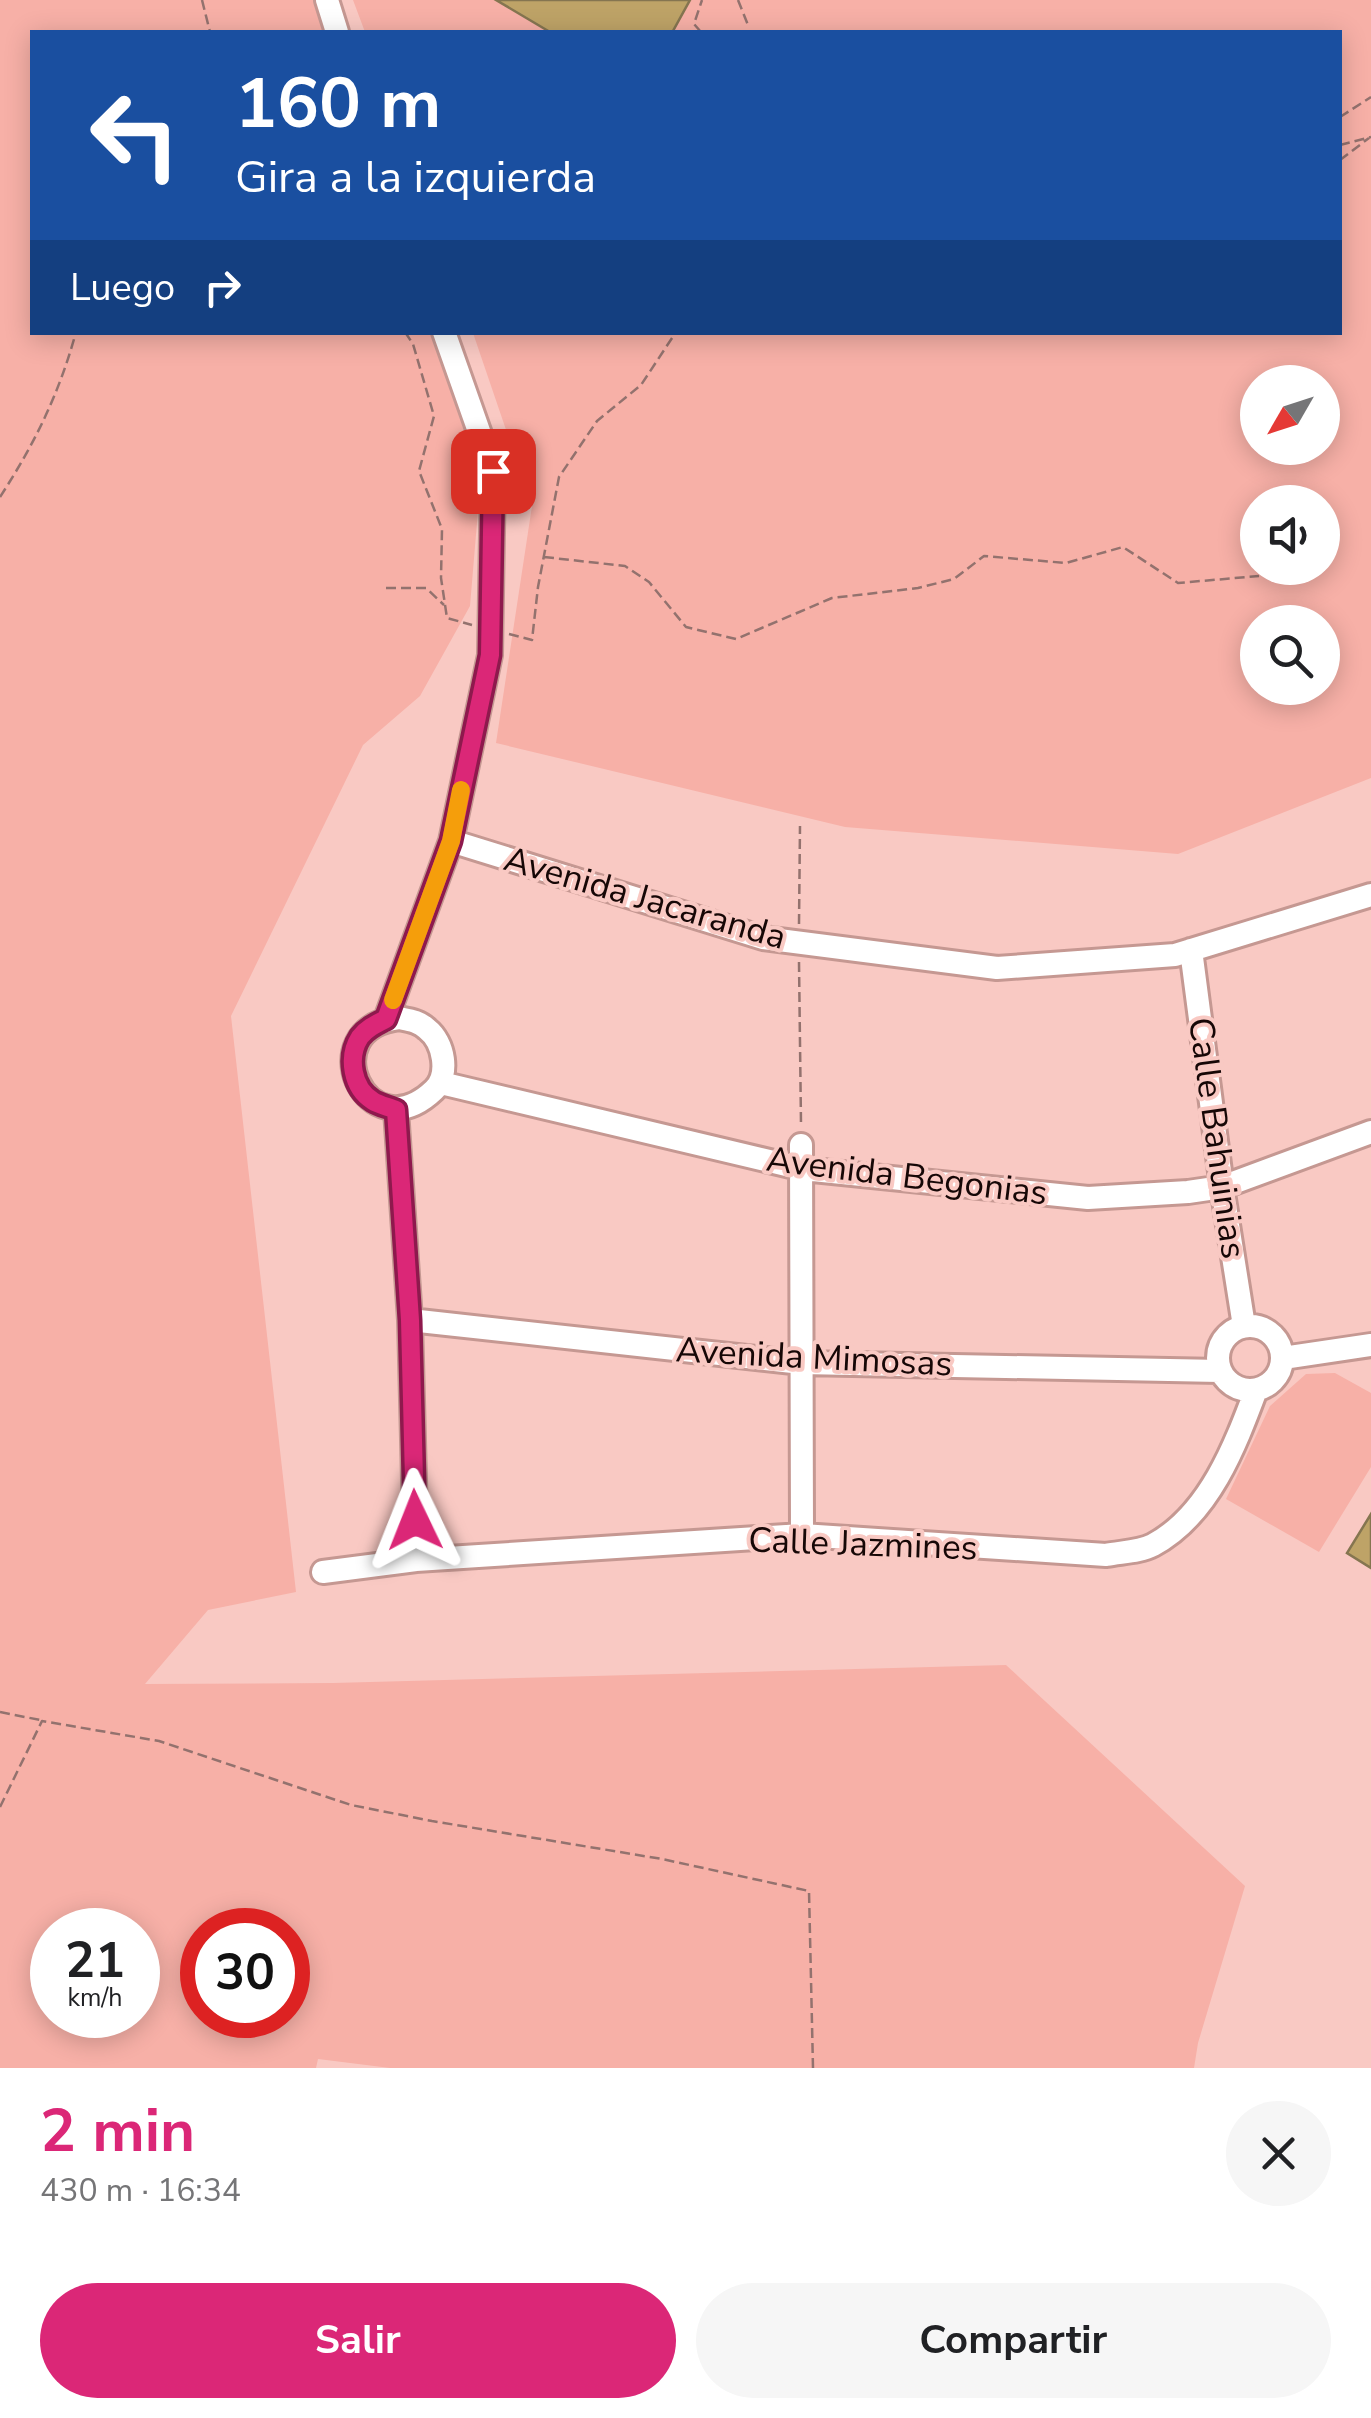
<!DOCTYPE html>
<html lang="es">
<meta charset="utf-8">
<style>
body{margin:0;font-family:"Nunito Sans",sans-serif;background:#f6f6f6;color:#202124;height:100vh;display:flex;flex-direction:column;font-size:38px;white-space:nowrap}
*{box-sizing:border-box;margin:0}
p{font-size:32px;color:#757577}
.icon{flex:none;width:55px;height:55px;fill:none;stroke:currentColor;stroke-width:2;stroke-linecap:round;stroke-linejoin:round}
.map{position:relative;height:2068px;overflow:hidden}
.sheet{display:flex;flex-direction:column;background:#fff;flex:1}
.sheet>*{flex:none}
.hud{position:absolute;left:30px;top:30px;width:1312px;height:305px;border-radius:0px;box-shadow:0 5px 25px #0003;background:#1a4fa0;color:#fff;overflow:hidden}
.needle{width:65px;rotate:231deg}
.buttons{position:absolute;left:1240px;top:365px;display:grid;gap:20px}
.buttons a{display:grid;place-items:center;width:100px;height:100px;border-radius:50%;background:#fff;box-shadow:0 5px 25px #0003;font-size:50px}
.speed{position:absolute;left:30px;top:1908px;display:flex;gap:20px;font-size:50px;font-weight:700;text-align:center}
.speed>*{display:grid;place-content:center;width:130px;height:130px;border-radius:50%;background:#fff;box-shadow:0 5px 25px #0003;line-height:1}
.speed small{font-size:25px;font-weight:400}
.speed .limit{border:15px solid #d22;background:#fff;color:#111}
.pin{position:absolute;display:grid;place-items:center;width:85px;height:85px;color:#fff;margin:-42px;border-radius:20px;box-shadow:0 5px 15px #0006}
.me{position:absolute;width:110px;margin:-55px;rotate:358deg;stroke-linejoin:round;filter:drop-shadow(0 0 8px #0008)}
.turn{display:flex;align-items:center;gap:35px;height:210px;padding:0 40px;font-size:45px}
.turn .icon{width:130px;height:130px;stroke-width:2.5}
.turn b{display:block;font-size:70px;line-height:85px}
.then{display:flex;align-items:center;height:95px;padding:0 40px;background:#0003;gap:20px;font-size:38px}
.round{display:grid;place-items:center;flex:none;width:105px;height:105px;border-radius:52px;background:#f6f6f6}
.overview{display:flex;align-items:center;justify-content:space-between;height:170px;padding:0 40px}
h1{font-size:60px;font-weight:700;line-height:75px;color:#db2777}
.primary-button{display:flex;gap:20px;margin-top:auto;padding:20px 40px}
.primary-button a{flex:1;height:115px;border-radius:60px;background:#db2777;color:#fff;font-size:40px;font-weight:700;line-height:115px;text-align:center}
.primary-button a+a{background:#f6f6f6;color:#202124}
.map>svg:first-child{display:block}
.green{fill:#f7b0a7;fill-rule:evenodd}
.building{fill:#bea367;stroke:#857550;stroke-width:2.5}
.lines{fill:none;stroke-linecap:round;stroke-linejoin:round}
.minor-casing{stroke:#c59892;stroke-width:28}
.path{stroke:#93726e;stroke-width:2.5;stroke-dasharray:10 5;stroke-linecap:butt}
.minor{stroke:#fff;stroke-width:22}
.route-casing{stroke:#8e194d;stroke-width:25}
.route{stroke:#db2777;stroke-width:18}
.slow{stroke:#f59e0b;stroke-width:18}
.labels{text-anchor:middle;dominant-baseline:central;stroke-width:8;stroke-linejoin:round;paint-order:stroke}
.street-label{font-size:35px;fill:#160706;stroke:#f9c9c3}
</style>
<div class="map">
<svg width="1371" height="2068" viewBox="0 0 1371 2068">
<rect width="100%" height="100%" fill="#f9c9c3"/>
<path class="green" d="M0 0H314L326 32H32V332L438 333 469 418 479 499 470 606 420 696 363 745 231 1016 296 1592 208 1610 145 1684 333 1683 1006 1665 1245 1886 1198 2043 1194 2068H390L318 2059 316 2068H0ZM52 1930H138V2015H52ZM202 1930H288V2015H202Z
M353 0H1371V778L1178 854 845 827 496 743 532 506 473 333 1340 332V32H365ZM1258 382H1322V448H1258ZM1258 502H1322V568H1258ZM1258 622H1322V688H1258Z
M1335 1373 1371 1393V1467L1319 1552 1226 1499 1270 1406 1306 1374Z"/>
<path class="building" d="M496 0H690L673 31 677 32H550Z
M1371 1514V1568L1347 1553Z"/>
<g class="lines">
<g class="minor-casing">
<path id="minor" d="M327 0 337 32
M451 841 763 938 997 968 1175 955 1371 895
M1191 950 1222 1187 1244 1326
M399 1018C409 1020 419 1021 427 1029 444 1042 450 1075 434 1090 367 1154 310 1029 399 1018Z
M386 1019 451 841 490 655 493 471 444 332
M441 1083 803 1169 1088 1198 1188 1192 1222 1187 1371 1132
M396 1110 410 1320 416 1560
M801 1145 802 1535
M410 1320 802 1363 1220 1371
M1218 1358a32 32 0 1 1 64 0a32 32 0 1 1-64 0Z
M1283 1358 1371 1345
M323 1572 416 1560 802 1535 1106 1555C1121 1552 1140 1552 1153 1545 1209 1515 1235 1446 1256 1390"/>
</g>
<path class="path" d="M202 0 210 32
M738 0 748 25
M701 32 694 24 702 0
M1340 117 1371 97
M1340 145 1371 137
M1340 160 1369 138
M405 332 413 344 434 416 419 471 442 529 441 578 447 618 472 625
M0 497C35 443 59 394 76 332
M544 557 625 566 649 582 686 627 736 639 832 598 918 588 954 579 984 556 1066 563 1123 547 1178 583 1259 576
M386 588H426L444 605
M509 634 532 640 538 587 559 477 597 421 641 385 676 332
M799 924 800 826
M799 962 801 1124
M0 1712 40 1720
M0 1807 42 1721 159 1741 351 1805 432 1821 662 1859 809 1891 813 2068"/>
<use href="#minor" class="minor"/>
</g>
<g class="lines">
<g class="route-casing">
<path id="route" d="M415 1520 410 1320 396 1110C389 1107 379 1105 373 1101 352 1088 347 1057 360 1037 367 1028 376 1024 386 1019L451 841 490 655 493 471"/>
</g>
<use href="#route" class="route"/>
<path class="slow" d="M393 1000 451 841 461 790"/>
</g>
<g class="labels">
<g class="street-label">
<text transform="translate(645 898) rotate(16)">Avenida Jacaranda</text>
<text transform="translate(1217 1138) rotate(82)">Calle Bahuinias</text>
<text transform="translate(907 1176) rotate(7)">Avenida Begonias</text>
<text transform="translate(814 1357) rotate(3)">Avenida Mimosas</text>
<text transform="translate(863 1544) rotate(2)">Calle Jazmines</text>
</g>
</g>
</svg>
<div class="buttons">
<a><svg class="needle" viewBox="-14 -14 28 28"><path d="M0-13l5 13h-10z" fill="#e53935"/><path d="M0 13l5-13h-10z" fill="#757577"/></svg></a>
<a><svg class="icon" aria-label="sound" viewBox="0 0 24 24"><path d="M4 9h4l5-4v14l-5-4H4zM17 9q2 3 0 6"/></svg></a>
<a><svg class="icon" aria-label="search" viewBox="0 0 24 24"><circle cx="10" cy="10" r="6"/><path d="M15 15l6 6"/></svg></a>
</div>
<div class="speed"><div>21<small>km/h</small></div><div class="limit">30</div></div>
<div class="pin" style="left:493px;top:471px;background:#d93025"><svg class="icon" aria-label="arrive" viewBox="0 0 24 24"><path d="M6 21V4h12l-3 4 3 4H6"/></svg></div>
<svg class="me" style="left:415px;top:1520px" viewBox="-20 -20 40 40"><path d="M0-17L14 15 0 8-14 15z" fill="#db2777" stroke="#fff" stroke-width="4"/></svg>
<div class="hud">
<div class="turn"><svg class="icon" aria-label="left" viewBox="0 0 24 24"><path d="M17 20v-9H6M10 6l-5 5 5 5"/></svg><div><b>160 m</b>Gira a la izquierda</div></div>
<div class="then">Luego<svg class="icon" aria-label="right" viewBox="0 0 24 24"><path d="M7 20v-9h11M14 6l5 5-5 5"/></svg></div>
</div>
</div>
<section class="sheet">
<div class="overview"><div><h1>2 min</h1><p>430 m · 16:34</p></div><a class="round"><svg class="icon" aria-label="close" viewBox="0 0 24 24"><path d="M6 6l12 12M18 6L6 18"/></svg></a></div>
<div class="primary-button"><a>Salir</a><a>Compartir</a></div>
</section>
